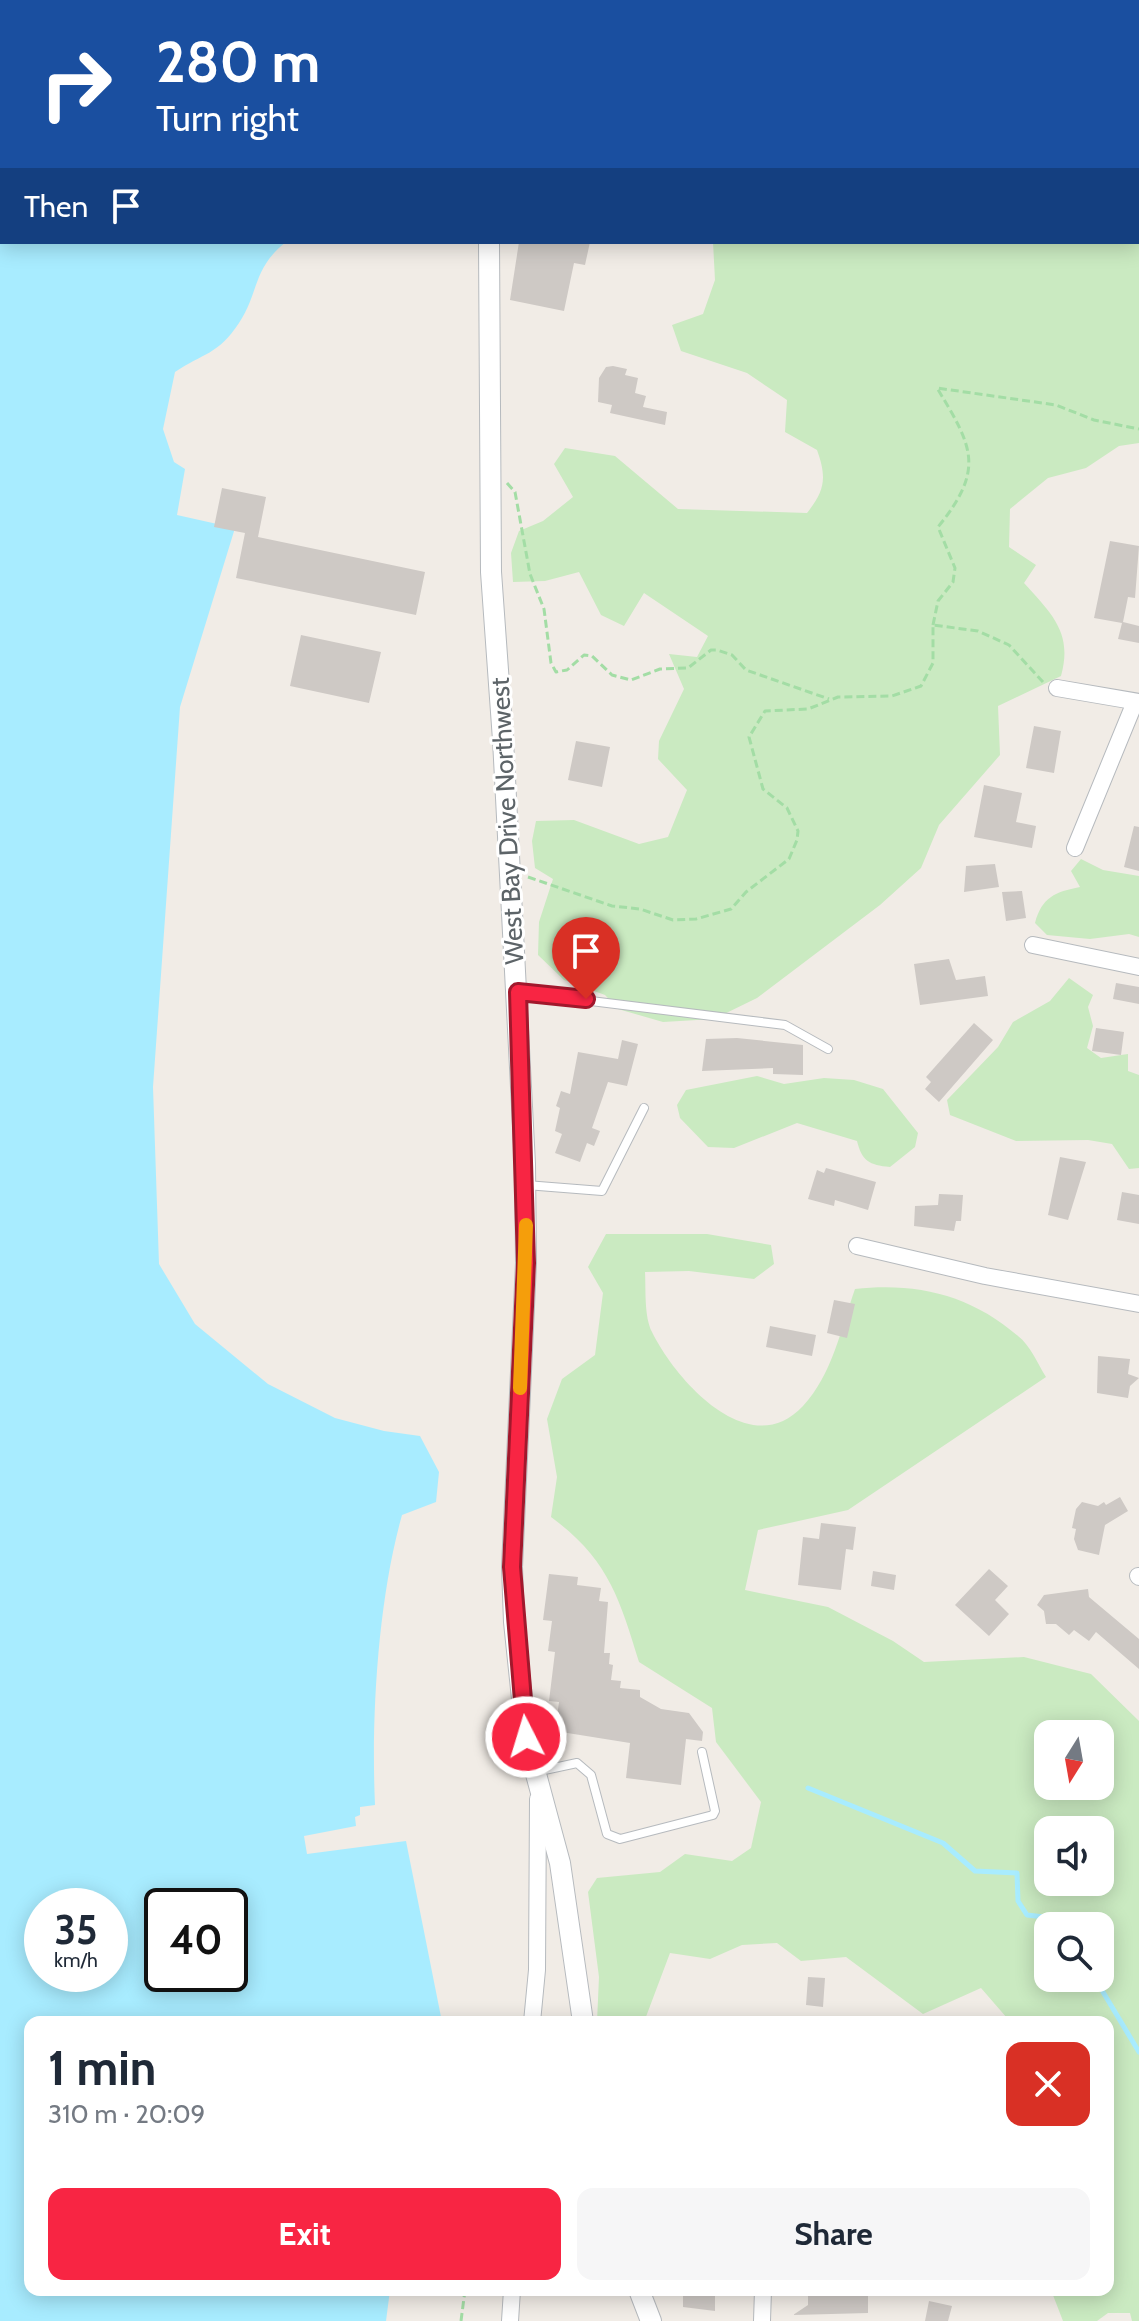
<!DOCTYPE html>
<meta charset="utf-8">
<style>
body{margin:0;font-family:Cabin,sans-serif;background:#f6f6f7;color:#1f2937;height:100vh;display:flex;flex-direction:column;font-size:30px;white-space:nowrap}
*{box-sizing:border-box;margin:0}
p{font-size:26px;color:#747a83}
.icon{flex:none;width:44px;height:44px;fill:none;stroke:currentColor;stroke-width:2;stroke-linecap:round;stroke-linejoin:round}
.map{position:relative;flex:1;overflow:hidden}
.drawer{position:absolute;left:24px;top:2016px;width:1090px;height:280px;display:flex;flex-direction:column;background:#fff;border-radius:16px;box-shadow:0 4px 20px #0003}
.drawer>*{flex:none}
.guide{position:absolute;left:0px;top:0px;width:1140px;height:244px;box-shadow:0 4px 20px #0003;background:#1a4fa0;color:#fff;overflow:hidden}
.needle{width:52px;rotate:191deg}
.tools{position:absolute;left:1034px;top:1720px;display:grid;gap:16px}
.tools a{display:grid;place-items:center;width:80px;height:80px;border-radius:16px;background:#fff;box-shadow:0 4px 20px #0003;font-size:40px}
.speed{position:absolute;left:24px;top:1888px;display:flex;gap:16px;font-size:40px;font-weight:700;text-align:center}
.speed>*{display:grid;place-content:center;width:104px;height:104px;border-radius:50%;background:#fff;box-shadow:0 4px 20px #0003;line-height:1}
.speed small{font-size:20px;font-weight:400}
.speed .limit{border:4px solid #111;border-radius:12px;background:#fff;color:#111}
.pin{position:absolute;display:grid;place-items:center;width:68px;height:68px;color:#fff;margin:-82px -34px;border-radius:50% 50% 50% 0;rotate:-45deg;box-shadow:0 0 8px #0007}
.pin .icon{rotate:45deg}
.me{position:absolute;width:88px;margin:-44px;rotate:355deg;stroke-linejoin:round;filter:drop-shadow(0 0 6px #0008)}
.turn{display:flex;align-items:center;gap:28px;height:168px;padding:0 24px;font-size:36px}
.turn .icon{width:104px;height:104px;stroke-width:2.5}
.turn b{display:block;font-size:56px;line-height:68px}
.then{display:flex;align-items:center;height:76px;padding:0 24px;background:#0003;gap:16px;font-size:30px}
.round{display:grid;place-items:center;flex:none;width:84px;height:84px;border-radius:16px;background:#f6f6f7}
.overview{display:flex;align-items:center;justify-content:space-between;height:136px;padding:0 24px}
h1{font-size:48px;font-weight:700;line-height:60px}
.action{display:flex;gap:16px;margin-top:auto;padding:16px 24px}
.action a{flex:1;height:92px;border-radius:16px;background:#f82543;color:#fff;font-size:32px;font-weight:700;line-height:92px;text-align:center}
.action a+a{background:#f6f6f7;color:#1f2937}
.map>svg:first-child{display:block}
.green{fill:#caeac1;fill-rule:evenodd}
.water{fill:#a8ecff;fill-rule:evenodd}
.lines{fill:none;stroke-linecap:round;stroke-linejoin:round}
.stream{stroke:#a8ecff;stroke-width:5}
.building{fill:#cec9c5}
.service-casing{stroke:#b6babe;stroke-width:10}
.minor-casing{stroke:#b6babe;stroke-width:18}
.tertiary-casing{stroke:#b6babe;stroke-width:22}
.path{stroke:#a3dda5;stroke-width:3;stroke-dasharray:8 4;stroke-linecap:butt}
.service{stroke:#fff;stroke-width:8}
.minor{stroke:#fff;stroke-width:16}
.tertiary{stroke:#fff;stroke-width:20}
.route-casing{stroke:#a1182c;stroke-width:20}
.route{stroke:#f82543;stroke-width:14}
.slow{stroke:#f59e0b;stroke-width:14}
.labels{text-anchor:middle;dominant-baseline:central;stroke-width:6;stroke-linejoin:round;paint-order:stroke}
.street-label{font-size:26px;fill:#5d6468;stroke:#fff}
</style>
<div class="map">
<svg width="1139" height="2321" viewBox="0 0 1139 2321">
<rect width="100%" height="100%" fill="#f1ece6"/>
<path class="green" d="M1139 76V443L1119 446 1086 468 1048 478 1010 509 1009 547 1036 565 1024 583C1052 614 1073 633 1061 676L998 706 1000 755 939 825 921 868 880 905 757 998 714 1019 663 1022 618 1009 605 995 564 980 538 955 539 922 553 879 535 868 532 841 536 821 574 820 639 844 668 837 687 790 658 759 659 741 684 689 669 654 697 657 708 636 644 593 624 626 601 615 579 572 545 581 513 582 511 553 519 531 543 521 573 497 554 464 565 448 615 456 678 509 807 513C825 490 827 478 817 450L785 432 787 400 747 373 681 351 672 325 703 314 715 280 713 242H1138Z
M1081 859 1103 870 1139 876V937L1129 934 1090 939 1047 935 1035 923C1042 897 1055 892 1080 887L1071 871Z
M1069 978 1093 995 1088 1007 1093 1026 1087 1048 1101 1058 1128 1054V1071L1139 1075V1168L1129 1169 1112 1144 1088 1140 1016 1141 950 1115 947 1100 998 1047 1013 1022 1050 1001Z
M757 1076 784 1084 824 1078 854 1080 883 1089 918 1133 915 1147 890 1167C869 1165 862 1161 857 1141L797 1123 734 1148 708 1147 680 1118 677 1105 686 1090Z
M606 1234H707L771 1245 774 1264 754 1279 689 1271 645 1272C646 1290 644 1316 652 1332 675 1379 749 1464 803 1406 832 1375 841 1329 855 1289 916 1282 971 1295 1018 1336 1030 1345 1038 1364 1046 1377L848 1510 758 1530 745 1590 828 1607 893 1641 924 1662 1024 1657 1091 1674 1139 1721V2321H1132L1130 2313H1108L1097 2321H1063L1051 2290H1108V2022H1005L1007 2018 981 1988 923 2014 846 1957 801 1961 777 1943 742 1945 710 1959 670 1953 644 2022H597L599 1977 588 1892 597 1878 660 1872 685 1854 732 1861 751 1848 761 1802 716 1742 712 1708 639 1662C619 1597 608 1559 551 1517L557 1477 547 1419 562 1379 595 1355 603 1293 588 1267ZM1048 1734H1100V1786H1048ZM1048 1830H1100V1882H1048ZM1048 1926H1100V1978H1048Z"/>
<path class="water" d="M0 0H420L2 2V242H286C252 269 260 291 239 323 218 355 203 353 175 372L163 429 174 462 185 469 177 515 235 528 180 707 153 1087 159 1264 195 1324 268 1384 335 1418 384 1431 420 1436 439 1472 436 1502 402 1515C378 1600 371 1717 375 1805L360 1807V1815L355 1817 356 1826 304 1836 307 1854 406 1841 442 2022H30V2290H390L386 2321H0ZM42 1906H110V1974H42ZM162 1906H230V1974H162Z"/>
<g class="lines">
<path class="stream" d="M975 2 978 0
M808 1788 943 1843 975 1871 1017 1873 1018 1901 1027 1915 1079 1921 1081 1926
M1098 1978 1103 1992 1139 2052"/>
</g>
<path class="building" d="M519 242H590L585 265 574 263 564 311 510 300Z
M613 366 627 369 625 375 638 378 635 393 646 396 643 407 667 412 665 425 610 413 612 405 598 402 599 378 606 367Z
M222 488 266 497 258 537 425 572 416 615 236 578 245 533 214 527Z
M1110 541 1139 546 1135 598 1128 597 1123 622 1139 626V643L1118 639 1122 623 1094 618Z
M301 635 381 652 369 703 290 686Z
M1034 726 1061 731 1054 773 1026 768Z
M576 741 610 747 602 787 568 780Z
M984 785 1022 793 1016 822 1036 826 1032 848 974 837Z
M1134 826 1139 827V871L1124 867Z
M995 864 999 887 964 892 966 866Z
M1022 891 1026 918 1006 921 1002 892Z
M949 959 956 980 985 976 988 996 920 1005 914 964Z
M1116 983 1139 987V1004L1113 999Z
M974 1023 993 1040 939 1102 925 1089 931 1082 926 1077Z
M1096 1028 1124 1032 1121 1055 1092 1051Z
M737 1038 803 1045V1075L773 1074V1068L702 1071 706 1039Z
M622 1040 638 1044 627 1086 608 1082 592 1128 600 1131 594 1146 587 1143 580 1162 555 1153 562 1134 555 1131 560 1108 556 1106 561 1091 570 1094 578 1052 618 1059Z
M1060 1157 1086 1162 1068 1220 1048 1215Z
M826 1168 876 1182 868 1210 835 1200 834 1206 808 1199 817 1170 824 1173Z
M1122 1192 1139 1195V1224L1117 1220Z
M939 1194 963 1195 961 1221H956L954 1231 914 1226 915 1206 938 1205Z
M834 1300 855 1304 847 1338 827 1333Z
M770 1326 816 1335 812 1356 766 1347Z
M1098 1356 1130 1359 1128 1374 1139 1378 1130 1386 1128 1398 1097 1393Z
M1120 1497 1128 1511 1105 1525 1099 1555 1078 1550 1074 1539 1076 1529 1072 1528 1076 1509 1082 1502 1098 1506 1104 1502 1106 1505Z
M821 1523 856 1527 853 1550 846 1549 841 1590 798 1585 803 1537 819 1539Z
M989 1569 1008 1586 995 1600 1009 1614 989 1636 955 1605Z
M873 1571 896 1575 894 1590 871 1586Z
M549 1574 578 1577 577 1585 601 1588 599 1601 608 1602 604 1653H610L609 1664 613 1665 611 1680 621 1681 620 1688 640 1690V1697L661 1709 689 1713 703 1732 702 1741 686 1739 681 1785 626 1778 630 1743 555 1731 559 1702 549 1701 555 1652 548 1651 552 1621 543 1620Z
M1088 1589 1089 1597 1139 1639V1669L1096 1632 1089 1641 1074 1630 1069 1635 1056 1624H1046L1044 1611 1037 1605 1044 1595Z
M808 1977 825 1978 823 2007 806 2005Z
M683 2290 715 2292V2311L683 2307Z
M808 2290H868V2313L793 2315 808 2305Z
M929 2301 952 2306 948 2321H925Z"/>
<g class="lines">
<g class="service-casing">
<path id="service" d="M518 992 785 1025 828 1049
M526 1185 602 1191 644 1108
M535 1772 577 1763 591 1775 607 1834 620 1839 713 1815 715 1811 702 1752"/>
</g>
<g class="minor-casing">
<path id="minor" d="M1057 688 1139 702
M1075 848 1135 702
M1033 945 1139 967
M857 1246 985 1276 1139 1304
M1138 1576 1139 1577
M532 2022 537 1970 538 1799
M510 2321 512 2290
M762 2321 763 2290"/>
</g>
<g class="tertiary-casing">
<path id="tertiary" d="M494 2V0
M489 242 491 572 503 740 525 1164 526 1263 512 1567 514 1622 526 1737 560 1863 583 2022
M639 2290 651 2321"/>
</g>
<path class="path" d="M507 483 515 492 530 574 544 609 551 663 556 672 567 670 584 655 592 656 612 675 631 680 660 669 688 668 711 650H717L732 655 746 670 829 699
M933 625 938 601 953 582 955 568 938 527C985 469 973 447 937 388L1056 405 1094 420 1139 429
M528 877 612 906 640 909 673 920 696 919 731 909 746 892 789 859 797 840 798 831 787 808 763 789 749 737 765 711 808 709 838 697 892 696 921 686 933 663V625L978 631 1009 645 1043 682
M461 2321 465 2290"/>
<use href="#service" class="service"/>
<use href="#minor" class="minor"/>
<use href="#tertiary" class="tertiary"/>
</g>
<g class="lines">
<g class="route-casing">
<path id="route" d="M526 1737 512 1567 526 1263 518 992 586 999"/>
</g>
<use href="#route" class="route"/>
<path class="slow" d="M520 1388 526 1225"/>
</g>
<g class="labels">
<g class="street-label">
<text transform="translate(507 821) rotate(-93)">West Bay Drive Northwest</text>
</g>
</g>
</svg>
<div class="tools">
<a><svg class="needle" viewBox="-14 -14 28 28"><path d="M0-13l5 13h-10z" fill="#e53935"/><path d="M0 13l5-13h-10z" fill="#747a83"/></svg></a>
<a><svg class="icon" aria-label="sound" viewBox="0 0 24 24"><path d="M4 9h4l5-4v14l-5-4H4zM17 9q2 3 0 6"/></svg></a>
<a><svg class="icon" aria-label="search" viewBox="0 0 24 24"><circle cx="10" cy="10" r="6"/><path d="M15 15l6 6"/></svg></a>
</div>
<div class="speed"><div>35<small>km/h</small></div><div class="limit">40</div></div>
<div class="pin" style="left:586px;top:999px;background:#d93025"><svg class="icon" aria-label="arrive" viewBox="0 0 24 24"><path d="M6 21V4h12l-3 4 3 4H6"/></svg></div>
<svg class="me" style="left:526px;top:1737px" viewBox="-20 -20 40 40"><circle r="17" fill="#f82543" stroke="#fff" stroke-width="3"/><path d="M0-11L8 9 0 5-8 9z" fill="#fff"/></svg>
<div class="guide">
<div class="turn"><svg class="icon" aria-label="right" viewBox="0 0 24 24"><path d="M7 20v-9h11M14 6l5 5-5 5"/></svg><div><b>280 m</b>Turn right</div></div>
<div class="then">Then<svg class="icon" aria-label="arrive" viewBox="0 0 24 24"><path d="M6 21V4h12l-3 4 3 4H6"/></svg></div>
</div>
<section class="drawer">
<div class="overview"><div><h1>1 min</h1><p>310 m · 20:09</p></div><a class="round" style="background:#d93025;color:#fff"><svg class="icon" aria-label="close" viewBox="0 0 24 24"><path d="M6 6l12 12M18 6L6 18"/></svg></a></div>
<div class="action"><a>Exit</a><a>Share</a></div>
</section>
</div>
